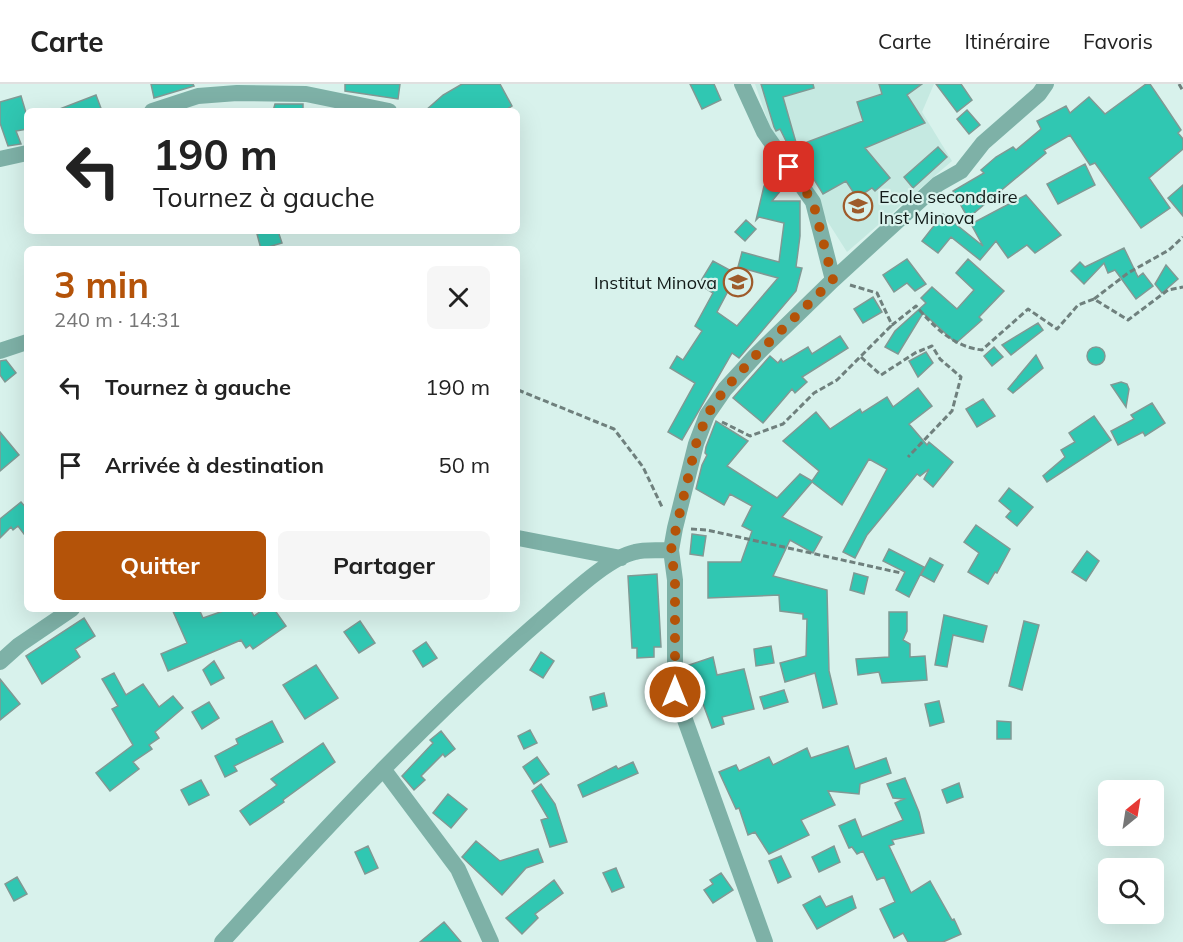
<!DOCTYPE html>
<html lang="fr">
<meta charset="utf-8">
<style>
body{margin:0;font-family:Mulish,sans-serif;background:#f6f6f6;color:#222;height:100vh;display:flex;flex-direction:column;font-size:22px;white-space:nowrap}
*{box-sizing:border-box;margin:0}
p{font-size:20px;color:#767676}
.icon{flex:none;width:33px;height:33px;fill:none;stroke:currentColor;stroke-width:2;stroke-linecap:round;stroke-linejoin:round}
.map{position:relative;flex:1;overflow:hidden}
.side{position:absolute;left:24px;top:162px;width:496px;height:366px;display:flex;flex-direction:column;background:#fff;border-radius:9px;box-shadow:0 6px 24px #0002}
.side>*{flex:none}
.banner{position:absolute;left:24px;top:24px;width:496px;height:126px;border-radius:9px;box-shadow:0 6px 24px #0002;background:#fff;color:#222;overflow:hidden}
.needle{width:39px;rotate:30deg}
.buttons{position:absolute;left:1098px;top:696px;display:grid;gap:12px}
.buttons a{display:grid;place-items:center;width:66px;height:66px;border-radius:9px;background:#fff;box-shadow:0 6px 24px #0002;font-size:30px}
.pin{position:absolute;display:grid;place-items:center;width:51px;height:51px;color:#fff;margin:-26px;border-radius:12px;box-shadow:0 3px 9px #0006}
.me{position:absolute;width:66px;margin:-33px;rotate:0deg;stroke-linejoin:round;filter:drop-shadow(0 0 4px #0008)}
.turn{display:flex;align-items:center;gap:21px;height:126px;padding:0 30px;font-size:27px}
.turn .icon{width:78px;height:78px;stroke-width:2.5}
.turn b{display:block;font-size:42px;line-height:51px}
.round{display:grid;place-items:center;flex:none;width:63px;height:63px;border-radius:9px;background:#f6f6f6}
.head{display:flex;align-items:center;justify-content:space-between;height:102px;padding:0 30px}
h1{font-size:36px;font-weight:700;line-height:45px;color:#b45309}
.primary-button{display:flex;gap:12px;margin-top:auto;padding:12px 30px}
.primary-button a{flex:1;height:69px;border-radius:9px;background:#b45309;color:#fff;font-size:24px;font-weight:700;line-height:69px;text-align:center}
.primary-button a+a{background:#f6f6f6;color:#222}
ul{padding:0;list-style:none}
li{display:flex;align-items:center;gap:18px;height:78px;padding:0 30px}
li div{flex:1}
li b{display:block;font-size:22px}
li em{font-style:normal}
header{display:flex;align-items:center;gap:36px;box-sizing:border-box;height:84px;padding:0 30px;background:#fff;border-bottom:2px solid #e0e0e0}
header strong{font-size:28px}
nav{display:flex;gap:33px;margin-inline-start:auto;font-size:21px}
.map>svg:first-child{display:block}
.built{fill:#c5e9e1}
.building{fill:#30c7b2;stroke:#809994;stroke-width:1.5}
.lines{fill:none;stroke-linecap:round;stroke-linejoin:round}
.path{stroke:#6f807d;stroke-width:3;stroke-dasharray:6 3;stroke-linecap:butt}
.minor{stroke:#7eb1a7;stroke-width:16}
.route{stroke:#b45309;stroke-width:10;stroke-dasharray:0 18}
.labels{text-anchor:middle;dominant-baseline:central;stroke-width:4.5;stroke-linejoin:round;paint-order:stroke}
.poi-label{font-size:18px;fill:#121b19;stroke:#d8f2ec;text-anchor:start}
</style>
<header>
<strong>Carte</strong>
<nav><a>Carte</a><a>Itinéraire</a><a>Favoris</a></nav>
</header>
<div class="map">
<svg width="1183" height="858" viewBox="0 0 1183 858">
<rect width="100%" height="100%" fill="#d8f2ec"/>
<path class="built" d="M755 0H934L922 28 952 77 847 168 773 52Z"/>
<path class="building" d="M151 0H193L194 2 154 14Z
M345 0H400L398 15 345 7Z
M462 0H500L512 22 504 27H425L443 11Z
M690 0H714L721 16 702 25Z
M761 0H813L814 4 783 13 797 62 863 37 857 18 882 10 879 0H922L907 11 925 39 865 64 890 94 875 107 872 104 857 114 846 97 823 110 797 68 792 69 780 45 776 47 774 43Z
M936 0H961L972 16 957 28Z
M1146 0H1150L1165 22 1181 46 1178 49 1183 55V65L1149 94 1170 124 1141 144 1095 79 1090 81 1070 51 1044 66 1046 69 968 134 953 107 984 89 981 86 996 73 1013 63 1016 66 1041 45 1037 37 1066 22 1070 29 1089 13 1105 30Z
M96 11 102 27H57V26Z
M21 12 27 32V45L16 47 21 60 8 62 0 39V18Z
M275 20H303V27H273Z
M967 26 980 41 969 50 957 35Z
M938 63 947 73 913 104 904 93Z
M1085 80 1095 101 1058 120 1047 100Z
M774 90 786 100 772 117H800V152L796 183 802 184 796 207 739 274 732 269 682 356 668 348 695 299 670 284 677 272 683 276 702 247 695 242 713 209 699 200 713 177 737 190 717 228 737 242 778 194 738 183 742 168 779 178 784 139 759 133 756 136 764 102Z
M1183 101V132L1168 114Z
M1026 111 1061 151 1035 169 1027 161 1008 174 996 157 980 176 951 153 938 169 922 157 943 130 983 162 971 140Z
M746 136 756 145 745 157 735 148Z
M267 147H278L282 159 261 165 257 150Z
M1124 164 1138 193 1143 189 1153 202 1136 215 1115 186 1108 189 1104 179 1084 200 1071 187 1080 178 1085 183Z
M907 175 926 200 915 207 907 199 894 208 883 191Z
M968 175 1004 207 979 233 982 236 956 259 923 229 898 270 885 263 895 247 926 219 921 214 932 203 957 225 974 206 956 189Z
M1166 181 1178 195 1162 209 1155 200Z
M873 213 882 228 863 239 854 225Z
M1038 239 1043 246 1011 271 1002 261Z
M840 252 848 264 802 293 807 298 795 309 792 305 763 339 733 314 770 272 778 279 781 275 783 278 808 263 812 270Z
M1087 272a9 9 0 1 1 18 0a9 9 0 1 1-18 0Z
M994 263 1003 273 992 282 984 272Z
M926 268 933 279 918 293 909 277Z
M1036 271 1043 284 1013 309 1008 305Z
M6 276 16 289 5 298 0 291V277Z
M1121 298 1127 300 1129 305 1126 323 1111 301Z
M918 304 932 322 909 340 927 361 929 358 953 378 933 403 924 395 929 385 920 392 917 390 867 451 855 474 843 468 887 385 869 375 842 421 812 398 782 433 822 453 813 469 790 456 773 492 827 506 829 587 837 620 823 624 815 589 785 598 780 579 806 572 807 535H803V530L780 527 779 511 708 514V478H741L752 447 742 442 752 422 730 410 724 421 696 405 702 381 707 371 705 369 706 363 716 337 748 357 727 382 777 414 800 390 812 397 819 387 783 357 816 328 830 345 860 325 862 329 887 313 893 323Z
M983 315 995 332 977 343 966 325Z
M1152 319 1165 339 1145 352 1143 348 1118 361 1111 347 1134 335 1131 331Z
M1094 332 1111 356 1047 398 1043 392 1065 373 1061 366 1075 358 1069 349Z
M0 348 19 371 0 387Z
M1009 404 1033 423 1017 442 1006 433 1011 427 999 417Z
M21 418 27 425V454L18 442 13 446 11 443 0 454V435Z
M976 441 1010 465 997 489 995 488 988 500 968 488 979 469 964 458Z
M692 450 706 452 703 472 690 470Z
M889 465 924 483 909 513 896 506 905 488 883 477Z
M1087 467 1099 477 1086 497 1072 488Z
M930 474 943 481 934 498 921 491Z
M854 489 868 493 864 510 850 506Z
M657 490 661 563H654V573L637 574V564H632L628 492Z
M172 525H199L203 534 229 525H250L254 532 264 525H274L286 542 253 565 250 561 246 564 241 556 168 587 161 570 187 559Z
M889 528H907V547L903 556 910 560V573L925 572 927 596 882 599 879 588 858 591 856 575 889 573Z
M944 531 987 542 983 558 953 551 947 583 935 581Z
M84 534 95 552 75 565 80 573 42 600 26 572Z
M360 537 375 559 359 569 344 548Z
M1024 537 1039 541 1022 606 1009 602Z
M426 558 437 574 423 583 413 567Z
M771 562 774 579 756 582 754 565Z
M541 568 554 577 543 594 530 586Z
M713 573 717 591 744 585 754 625 722 633 724 640 712 644 702 617 690 619 686 606V582Z
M214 577 224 594 211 601 203 586Z
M316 581 338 614 305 635 283 601Z
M114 589 126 611 143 600 159 623 173 612 183 624 155 648 159 654 149 661 152 665 133 678 139 685 110 707 96 689 133 661 112 625 118 622 102 595Z
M0 595 20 620 0 636Z
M784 606 788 618 764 625 760 613Z
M604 609 607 622 593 626 590 613Z
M939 617 944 638 930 642 925 620Z
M209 618 219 634 202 645 192 628Z
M272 637 283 658 234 682 237 687 225 693 215 672 238 660 236 655Z
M997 637 1011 638V655H997Z
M530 646 537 659 524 665 518 652Z
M441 647 455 665 445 673 443 670 421 692 425 696 414 706 402 692 433 659 430 656Z
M323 659 335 678 283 716 284 718 250 741 240 727 277 701 271 695Z
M848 662 855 685 886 674 891 689 860 700 859 710 828 707 835 721 801 736 809 751 769 770 755 748 748 751 739 724 736 725 719 688 736 681 739 687 769 673 773 681 807 664 811 674Z
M537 673 549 690 534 700 523 683Z
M633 678 638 689 583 713 578 701 616 682 618 685Z
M905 694 919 728 924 749 892 756 894 760 889 762 911 809 930 797 952 836 954 835 961 850 943 858H908L903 849 894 854 880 825 895 818 884 793 877 796 863 767 857 770 852 763 849 764 839 742 855 735 862 753 903 736 895 719 904 715 893 714 887 700Z
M201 696 209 711 189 721 181 706Z
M959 699 963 713 947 719 942 706Z
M541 700 555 720 567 758 550 763 541 736 548 734 532 707Z
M448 710 467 725 451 744 433 729Z
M476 757 500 777 538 765 543 778 526 784 502 811 462 773Z
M368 762 378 784 365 790 355 768Z
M834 762 840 778 819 788 812 773Z
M781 772 791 793 778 799 769 777Z
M616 784 624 803 612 808 603 789Z
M721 789 733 806 713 819 704 806 713 800 710 796Z
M17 793 27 810 14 817 5 800Z
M554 796 563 809 535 830 538 834 522 850 506 834Z
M820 812 826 823 852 812 856 824 817 845 803 821Z
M444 838 461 858H420Z"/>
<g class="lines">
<path class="path" d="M1179 0 1183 7
M850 201 877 209 892 241 916 222C934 243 954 263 982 266L1028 225 1057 245 1078 221 1094 215 1128 236 1168 206 1183 203
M1094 215 1128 189 1169 166 1183 153
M861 273 881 291 915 269 932 262 940 275 961 293 952 327 908 373
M518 306 614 345 643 383 663 425
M722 338 750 352 783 340 814 309 837 296 892 241
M691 445 707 446 901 489"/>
<path class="minor" d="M742 0 764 48 813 118 833 196
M152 27 198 12 237 9 306 10 389 27
M0 75 27 69
M0 267 27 258
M518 454 621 474
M0 578 19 561 72 525
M384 686 458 785 491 858
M222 858C326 743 432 629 550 528 571 510 608 474 635 468 646 465 660 467 671 466
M765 858 675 608V496L671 466 675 444 696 360 707 331 725 305 756 271 833 196 938 100 961 87 983 59 1039 10 1046 0"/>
</g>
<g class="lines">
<path class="route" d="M675 608V496L671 466 696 360 707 331 725 305 756 271 833 196 813 118 789 83"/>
</g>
<defs>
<g id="school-ring" transform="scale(1.5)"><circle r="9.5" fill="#d8f2ec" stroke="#9e5b2b" stroke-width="1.5"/><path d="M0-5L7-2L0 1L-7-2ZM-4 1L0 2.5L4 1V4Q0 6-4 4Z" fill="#9e5b2b"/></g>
</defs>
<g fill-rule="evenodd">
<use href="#school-ring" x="858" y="122"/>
<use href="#school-ring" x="738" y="198"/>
</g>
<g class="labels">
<g class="poi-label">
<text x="879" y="112">Ecole secondaire<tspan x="879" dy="21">Inst Minova</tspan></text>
<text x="717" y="198" text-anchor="end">Institut Minova</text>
</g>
</g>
</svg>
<div class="buttons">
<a><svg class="needle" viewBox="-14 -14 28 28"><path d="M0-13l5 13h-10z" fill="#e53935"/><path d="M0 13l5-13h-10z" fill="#767676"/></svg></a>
<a><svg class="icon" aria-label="search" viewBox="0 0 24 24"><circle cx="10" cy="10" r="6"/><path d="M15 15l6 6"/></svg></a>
</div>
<div class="pin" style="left:789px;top:83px;background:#d93025"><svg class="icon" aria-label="arrive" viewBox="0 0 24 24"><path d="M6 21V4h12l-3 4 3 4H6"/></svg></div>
<svg class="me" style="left:675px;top:608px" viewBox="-20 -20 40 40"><circle r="17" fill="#b45309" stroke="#fff" stroke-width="3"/><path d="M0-11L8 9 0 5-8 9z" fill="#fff"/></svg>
<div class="banner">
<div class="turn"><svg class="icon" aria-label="left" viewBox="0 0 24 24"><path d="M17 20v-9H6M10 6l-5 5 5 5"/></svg><div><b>190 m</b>Tournez à gauche</div></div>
</div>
<section class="side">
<div class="head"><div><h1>3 min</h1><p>240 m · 14:31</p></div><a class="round"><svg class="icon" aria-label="close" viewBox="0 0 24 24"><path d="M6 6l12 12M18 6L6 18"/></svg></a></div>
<ul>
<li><svg class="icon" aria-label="left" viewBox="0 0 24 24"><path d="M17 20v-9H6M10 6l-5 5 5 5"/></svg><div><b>Tournez à gauche</b></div><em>190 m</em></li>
<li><svg class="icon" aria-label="arrive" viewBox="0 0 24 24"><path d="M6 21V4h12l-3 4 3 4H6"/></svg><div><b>Arrivée à destination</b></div><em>50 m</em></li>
</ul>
<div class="primary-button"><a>Quitter</a><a>Partager</a></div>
</section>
</div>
